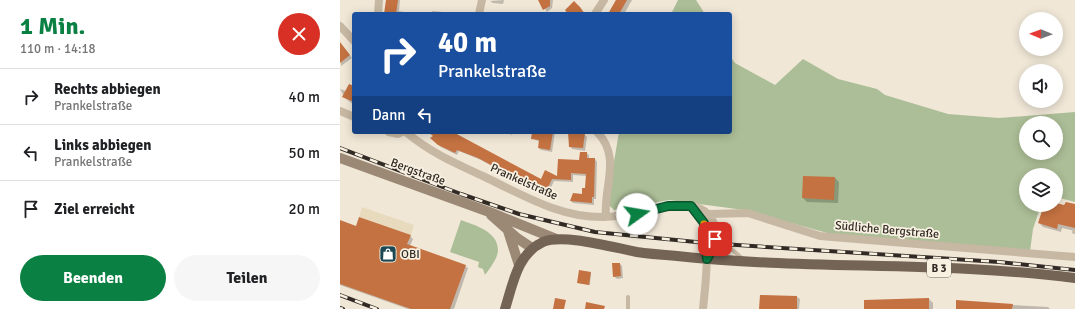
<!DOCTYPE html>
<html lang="de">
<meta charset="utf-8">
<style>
body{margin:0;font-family:Signika,sans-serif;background:#f6f6f6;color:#202124;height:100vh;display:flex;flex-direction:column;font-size:15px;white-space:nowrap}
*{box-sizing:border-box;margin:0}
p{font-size:13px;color:#757577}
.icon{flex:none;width:22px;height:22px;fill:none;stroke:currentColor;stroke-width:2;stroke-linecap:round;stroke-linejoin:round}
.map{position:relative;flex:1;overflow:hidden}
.drawer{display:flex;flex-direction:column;background:#fff;width:340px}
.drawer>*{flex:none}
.hud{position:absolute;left:12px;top:12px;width:380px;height:122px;border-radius:4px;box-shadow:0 2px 10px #0003;background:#1a4fa0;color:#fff;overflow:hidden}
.needle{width:26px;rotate:271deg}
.buttons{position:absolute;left:679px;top:12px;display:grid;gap:8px}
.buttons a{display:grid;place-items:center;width:44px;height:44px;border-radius:50%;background:#fff;box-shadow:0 2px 10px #0003;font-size:20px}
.pin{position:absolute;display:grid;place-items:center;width:34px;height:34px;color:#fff;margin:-17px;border-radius:8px;box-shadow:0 2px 6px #0006}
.me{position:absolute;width:44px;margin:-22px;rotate:77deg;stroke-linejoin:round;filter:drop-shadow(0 0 3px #0008)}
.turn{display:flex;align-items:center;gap:14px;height:84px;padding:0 20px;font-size:18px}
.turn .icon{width:52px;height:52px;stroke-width:2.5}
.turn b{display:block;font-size:28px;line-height:34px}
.then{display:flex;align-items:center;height:38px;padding:0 20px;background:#0003;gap:8px;font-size:15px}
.round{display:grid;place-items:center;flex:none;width:42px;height:42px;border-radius:21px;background:#f6f6f6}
.summary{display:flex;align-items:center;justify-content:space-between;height:68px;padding:0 20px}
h1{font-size:24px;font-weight:800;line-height:30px;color:#0b8043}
.primary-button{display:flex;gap:8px;margin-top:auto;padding:8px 20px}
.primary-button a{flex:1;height:46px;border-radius:24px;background:#0b8043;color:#fff;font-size:16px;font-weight:800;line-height:46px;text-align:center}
.primary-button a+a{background:#f6f6f6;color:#202124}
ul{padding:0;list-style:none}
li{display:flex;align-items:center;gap:12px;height:56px;padding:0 20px;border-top:1px solid #e0e0e0}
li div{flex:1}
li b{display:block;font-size:15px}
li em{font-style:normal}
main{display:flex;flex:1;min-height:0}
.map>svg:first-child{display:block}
.green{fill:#acbe97;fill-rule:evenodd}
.plaza{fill:#e8dbbd}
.shadow{fill:#0003}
.building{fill:#c47241}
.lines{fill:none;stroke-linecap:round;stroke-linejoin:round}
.service{stroke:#c7b8a3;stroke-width:4}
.minor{stroke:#c7b8a3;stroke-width:8}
.secondary{stroke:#9b8875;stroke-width:10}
.primary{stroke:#746456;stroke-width:10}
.rail-casing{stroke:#322b25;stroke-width:4}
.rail{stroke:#f8f1e2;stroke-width:2.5;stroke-dasharray:8;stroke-linecap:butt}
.route-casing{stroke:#07532c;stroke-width:10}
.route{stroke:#0b8043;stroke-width:7}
.slow{stroke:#f59e0b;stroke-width:7}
.labels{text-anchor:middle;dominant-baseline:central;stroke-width:3.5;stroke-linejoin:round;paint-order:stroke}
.shield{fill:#f8f1e2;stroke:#6d665e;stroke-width:1}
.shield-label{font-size:11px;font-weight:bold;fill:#322b25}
.street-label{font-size:12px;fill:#322b25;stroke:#f8f1e2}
.poi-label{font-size:12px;fill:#322b25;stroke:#f8f1e2;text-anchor:start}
</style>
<main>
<section class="drawer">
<div class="summary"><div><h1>1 Min.</h1><p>110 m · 14:18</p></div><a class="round" style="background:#d93025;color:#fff"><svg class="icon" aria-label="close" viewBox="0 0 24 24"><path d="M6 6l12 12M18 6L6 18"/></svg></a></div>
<ul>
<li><svg class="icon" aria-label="right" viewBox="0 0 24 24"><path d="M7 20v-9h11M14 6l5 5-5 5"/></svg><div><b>Rechts abbiegen</b><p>Prankelstraße</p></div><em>40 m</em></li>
<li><svg class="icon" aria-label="left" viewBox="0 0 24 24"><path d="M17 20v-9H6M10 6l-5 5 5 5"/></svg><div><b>Links abbiegen</b><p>Prankelstraße</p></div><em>50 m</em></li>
<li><svg class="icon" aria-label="arrive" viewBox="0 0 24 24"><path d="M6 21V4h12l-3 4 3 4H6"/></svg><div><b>Ziel erreicht</b></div><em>20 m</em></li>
</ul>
<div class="primary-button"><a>Beenden</a><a>Teilen</a></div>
</section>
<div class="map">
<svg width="735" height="309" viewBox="0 0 735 309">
<rect width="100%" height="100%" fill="#f0e7d7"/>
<path class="green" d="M338 0H356L365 14H331Z
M390 56 395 63 435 85 463 59 498 79 537 89 545 95 608 114 659 118 735 112V202L716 197V175H686V205H701L693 229 690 251 491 234 404 210 329 200 274 210 267 203 279 132H390ZM686 123H716V153H686Z
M121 220C134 225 158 231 158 250 158 258 150 268 145 275L143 269 138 267 139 262 110 252Z"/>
<path class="plaza" d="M22 207 74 225 71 235 19 217Z"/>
<path class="shadow" d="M46 0H60L59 11 74 14H45Z
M164 0 163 4 153 3 150 1Z
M200 0H213L212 8 207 12Z
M276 0H292L284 14H268Z
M92 11 103 12 105 14H91Z
M0 49H5L12 58 1 66Z
M14 87V105L5 98 0 89 6 91Z
M90 132H111L201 180 218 177 240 161 246 153 249 155V159H255L257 162 256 199H254V205L233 203 231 201 243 195 246 189 247 176 233 175V182L214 181 207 196 141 160 119 151 117 155 101 147 94 140V136Z
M166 132H173L172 135Z
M201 132H215L212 152 201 150 199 148 200 142 192 138Z
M244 134 247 137 245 151 232 149 230 146Z
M495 178 499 182 498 203 467 202 463 198Z
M716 204 725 206 735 205V231L722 228 721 232 703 227 699 223 705 205Z
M0 221 16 227 70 236 73 239 70 246 125 266 128 268 114 309H68L0 285Z
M280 264 282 266 283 278 277 279 274 276Z
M251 273 250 285 239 283Z
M457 297 460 299 459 309H420Z
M589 299 593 303V309H525Z
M617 302 708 307 710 309H617Z"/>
<path class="building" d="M46 0H58L56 14H44Z
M198 0H210V6L203 10Z
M276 0H287L279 14H268Z
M234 1 240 7 245 14H228L225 10Z
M0 42 10 55 0 63Z
M9 84 14 86V102L2 97Z
M88 132H113L201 179 205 170 217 176 218 159 239 160 240 152H247V158H255L254 197H252V203L230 201 233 193 242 194V188H245L246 174 231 173V180L212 179 205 194 138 158 117 150 115 153 98 145 90 138 93 136Z
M192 132H213L210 150 198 148 199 140 191 139Z
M228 132 245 133 243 148 229 147Z
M463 176 495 177 494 200 462 198Z
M726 202 735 204V228L718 224 717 229 698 223 704 205H716V203L724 205Z
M19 217 71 235 67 244 126 265 110 309H71L0 284V220L16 226Z
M272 263H280L281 276 273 277Z
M239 270 251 272 249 285 237 283Z
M420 295 457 296V309H419Z
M215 298 226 300 224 309H213Z
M589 298V309H524V300Z
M616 300 673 304 672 309H616Z
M246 302 265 306 264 309H245Z"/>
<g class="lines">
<path class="service" d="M734 232H735
M375 236 402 258
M288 297V309"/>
<path class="minor" d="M38 14 39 0
M139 14 142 0
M255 14 264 0
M0 26 14 41
M0 111 14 117
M49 132 58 134 62 132
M66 132C89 152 117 164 145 177 184 196 221 218 265 217 290 217 341 199 361 209 382 220 375 243 367 259
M257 132C282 157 263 187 266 217
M358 214C373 229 365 288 363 309
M361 217 369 214 408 213 480 236 735 257"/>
<path class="secondary" d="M0 158 152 213 216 239
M151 215 177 238 192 248
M168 231 179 265"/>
<path class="primary" d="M165 309C173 284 177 254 203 242 223 233 275 248 297 252 310 254 324 255 337 256 469 270 603 261 735 278"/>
<g class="rail-casing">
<path id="rail" d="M0 148 121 194 179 214 255 232 366 243 659 262 735 270
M0 295 37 309
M0 308 3 309"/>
</g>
<use href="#rail" class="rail"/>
</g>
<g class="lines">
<g class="route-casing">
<path id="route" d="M297 214 328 206H351L364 223 367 259 375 244V239"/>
</g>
<use href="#route" class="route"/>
<path class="slow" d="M364 224 366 250"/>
</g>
<defs>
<g id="shop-square" transform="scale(0.9)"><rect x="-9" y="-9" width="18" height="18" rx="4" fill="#1c4853" stroke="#f8f1e2"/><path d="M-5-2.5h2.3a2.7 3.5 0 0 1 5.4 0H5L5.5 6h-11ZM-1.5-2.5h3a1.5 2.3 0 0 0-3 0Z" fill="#fff"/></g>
</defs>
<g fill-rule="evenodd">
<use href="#shop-square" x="48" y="254"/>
</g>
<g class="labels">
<rect class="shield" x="587" y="259" width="24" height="18" rx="3"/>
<g class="shield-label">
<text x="599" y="268">B 3</text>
</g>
<g class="street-label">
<text transform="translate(78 172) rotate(20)">Bergstraße</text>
<text transform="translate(184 182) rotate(24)">Prankelstraße</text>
<text transform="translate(547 230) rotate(5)">Südliche Bergstraße</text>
</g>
<g class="poi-label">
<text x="61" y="254">OBI</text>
</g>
</g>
</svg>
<div class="buttons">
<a><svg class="needle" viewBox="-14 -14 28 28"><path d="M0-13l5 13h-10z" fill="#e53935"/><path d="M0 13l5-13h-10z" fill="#757577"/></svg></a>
<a><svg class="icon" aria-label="sound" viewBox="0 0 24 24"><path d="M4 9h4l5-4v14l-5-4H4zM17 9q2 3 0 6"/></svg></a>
<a><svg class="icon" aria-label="search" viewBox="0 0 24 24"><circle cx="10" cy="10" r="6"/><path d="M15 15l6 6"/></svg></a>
<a><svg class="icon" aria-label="layers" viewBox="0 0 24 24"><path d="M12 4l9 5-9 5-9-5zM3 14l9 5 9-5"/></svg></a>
</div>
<div class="pin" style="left:375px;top:239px;background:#d93025"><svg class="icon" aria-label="arrive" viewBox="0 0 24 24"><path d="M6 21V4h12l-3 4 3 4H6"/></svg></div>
<svg class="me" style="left:297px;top:214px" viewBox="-20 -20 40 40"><circle r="19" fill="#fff"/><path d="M0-13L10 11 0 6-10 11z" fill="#0b8043"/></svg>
<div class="hud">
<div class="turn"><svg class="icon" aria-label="right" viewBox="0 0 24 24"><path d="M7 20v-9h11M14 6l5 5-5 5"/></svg><div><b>40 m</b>Prankelstraße</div></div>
<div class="then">Dann<svg class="icon" aria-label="left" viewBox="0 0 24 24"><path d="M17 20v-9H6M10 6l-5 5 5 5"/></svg></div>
</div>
</div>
</main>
